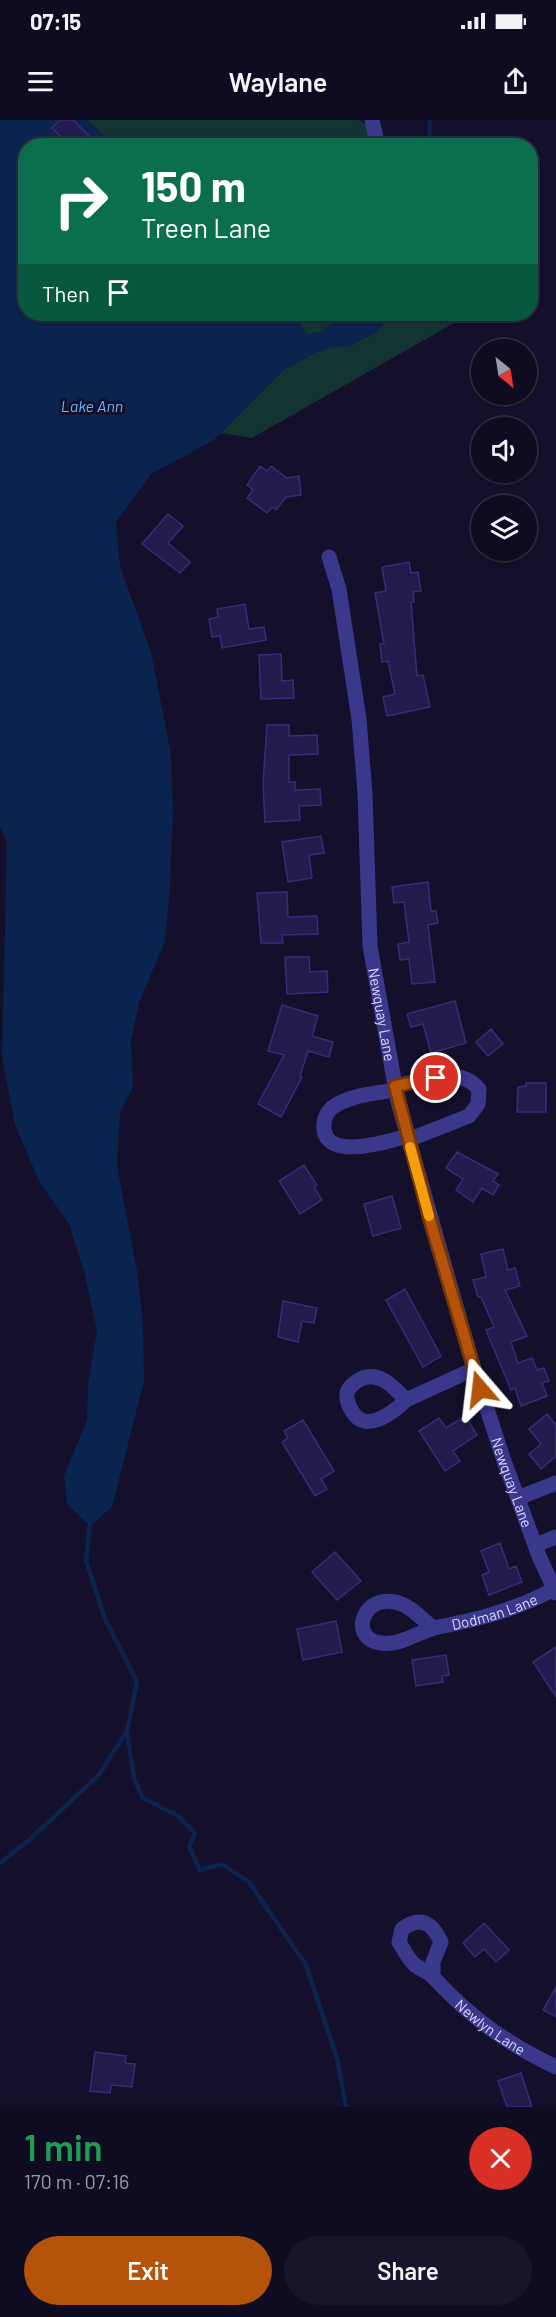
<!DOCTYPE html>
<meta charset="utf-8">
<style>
body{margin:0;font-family:Barlow,sans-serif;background:#181429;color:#f1f3f6;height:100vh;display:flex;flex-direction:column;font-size:22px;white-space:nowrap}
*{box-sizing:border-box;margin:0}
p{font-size:20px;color:#9b9ba5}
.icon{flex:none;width:33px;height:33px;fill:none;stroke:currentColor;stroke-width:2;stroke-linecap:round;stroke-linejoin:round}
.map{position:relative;height:1987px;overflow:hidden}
.panel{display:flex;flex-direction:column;background:#0f0b20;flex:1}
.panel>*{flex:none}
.hud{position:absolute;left:18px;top:18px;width:520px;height:183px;border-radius:24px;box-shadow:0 2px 4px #0004,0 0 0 2px #2f2b3e;background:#0b6e4f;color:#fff;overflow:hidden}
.needle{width:39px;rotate:150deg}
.tools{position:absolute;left:471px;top:219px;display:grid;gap:12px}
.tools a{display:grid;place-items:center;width:66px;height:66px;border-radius:50%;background:#0f0b20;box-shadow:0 2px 4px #0004,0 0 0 2px #2f2b3e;font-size:30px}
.pin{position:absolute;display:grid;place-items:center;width:51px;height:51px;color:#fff;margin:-26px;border:3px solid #fff;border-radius:50%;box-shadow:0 2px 6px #0007}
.me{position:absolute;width:66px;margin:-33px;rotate:343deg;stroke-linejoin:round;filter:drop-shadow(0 0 4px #0008)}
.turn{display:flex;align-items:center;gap:21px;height:126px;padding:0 24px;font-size:27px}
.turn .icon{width:78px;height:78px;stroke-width:2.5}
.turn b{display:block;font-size:42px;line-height:51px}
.then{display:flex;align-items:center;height:57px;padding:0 24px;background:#0003;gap:12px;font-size:22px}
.round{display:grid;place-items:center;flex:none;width:63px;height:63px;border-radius:32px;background:#181429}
.summary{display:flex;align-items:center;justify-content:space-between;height:102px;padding:0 24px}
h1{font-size:36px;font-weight:600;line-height:45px;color:#1e9e55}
.action{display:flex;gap:12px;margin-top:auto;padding:12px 24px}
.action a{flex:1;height:69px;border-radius:36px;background:#b45309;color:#fff;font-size:24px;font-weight:600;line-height:69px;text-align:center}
.action a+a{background:#181429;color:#f1f3f6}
.status{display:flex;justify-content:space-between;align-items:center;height:42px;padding:0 30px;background:#0f0b20;direction:ltr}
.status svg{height:16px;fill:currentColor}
header{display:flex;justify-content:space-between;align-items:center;height:78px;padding:0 24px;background:#0f0b20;font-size:27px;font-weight:600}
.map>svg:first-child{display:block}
.green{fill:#123533}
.water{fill:#0a244f}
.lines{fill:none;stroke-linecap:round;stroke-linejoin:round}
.stream{stroke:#0a244f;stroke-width:4.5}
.building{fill:#241a4c;stroke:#3a2b79;stroke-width:1.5}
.minor{stroke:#3a388b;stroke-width:15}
.route-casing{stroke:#753606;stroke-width:15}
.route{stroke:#b45309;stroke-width:10}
.slow{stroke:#f59e0b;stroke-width:10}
.labels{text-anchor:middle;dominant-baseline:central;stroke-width:6;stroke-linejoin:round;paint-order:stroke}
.street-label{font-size:15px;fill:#ddd9ff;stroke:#140f2a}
.water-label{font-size:16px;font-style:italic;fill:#67baff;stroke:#140f2a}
</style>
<div class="status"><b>07:15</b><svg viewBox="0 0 49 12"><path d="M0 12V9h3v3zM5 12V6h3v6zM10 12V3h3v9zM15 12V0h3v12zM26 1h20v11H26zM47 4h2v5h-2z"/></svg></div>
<header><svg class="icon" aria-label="menu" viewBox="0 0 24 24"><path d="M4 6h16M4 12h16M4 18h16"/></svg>Waylane<svg class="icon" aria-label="share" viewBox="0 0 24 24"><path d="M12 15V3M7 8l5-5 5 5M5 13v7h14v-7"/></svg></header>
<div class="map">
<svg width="556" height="1987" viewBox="0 0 556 1987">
<rect width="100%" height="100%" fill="#140f2a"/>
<path class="green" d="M87 0H359L365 4 377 25H114Z
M292 194H344L321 212 307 215Z
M394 194H470L252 318 221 313 282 251 316 232 331 227H348L374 213Z"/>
<path class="water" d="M0 0H87L114 25 26 26V194H292L307 215 321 212 344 194H394L374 213 348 227H331L316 232 282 251 214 320 151 354 116 402 120 446 151 532 171 634 173 693 170 766 165 821 139 883 131 921 133 967 120 992 117 1046 137 1150 143 1203 144 1261 112 1387 90 1406 67 1384 64 1356 87 1300 88 1264 97 1211 84 1151 69 1104 39 1061 15 1005 2 937 7 723 0 706Z"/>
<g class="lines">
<path class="stream" d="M429 26 430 0
M127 1612 134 1658 143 1678 178 1696 195 1713 189 1727 200 1750 222 1744 249 1762 306 1845 337 1938 346 1987
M0 1743 29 1720 99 1655 127 1611 137 1562 105 1499 86 1440 90 1402"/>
</g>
<path class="building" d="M60 0H73L92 19 86 26H70L52 8Z
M260 346 267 351 271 346 287 358 299 356 301 375 286 377 276 390 272 387 267 393 247 378 253 370 247 365Z
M168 394 183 406 168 423 190 442 180 453 142 424Z
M409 442 411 453 418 452 421 471 413 472 414 482H411L417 556 423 555 430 587 387 596 383 577 395 574 388 541 382 542 380 524H384L375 473 386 471 382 447Z
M245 484 249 509 264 507 266 520 222 528 220 516 212 517 209 499 218 497 217 489Z
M281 534 282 561 293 560 294 578 261 579 259 535Z
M267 605H289V616L317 615 318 634 289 635V662H295V670L320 669 321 685 299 686 300 700 265 702 263 664Z
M321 716 324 733 309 735 312 758 288 762 282 722Z
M428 762 431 791H436L438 803 428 805 435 862 412 864 409 839 400 840 398 824 409 822 404 782 394 783 392 767Z
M287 772 288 797 317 796 318 814 282 815 283 823H261L257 773Z
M285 837H309L310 852 327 851 328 872 287 874Z
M455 881 466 923 431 933 423 904 411 907 407 894Z
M282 885 318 896 312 916 333 922 329 937 308 931 300 956 302 957 281 997 258 984 284 935 268 931Z
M491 909 503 924 488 936 476 922Z
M526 963H546V992H517L518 967 526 966Z
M457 1032 498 1054 493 1061 499 1065 493 1075 482 1068 473 1082 456 1070 463 1059 446 1048Z
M304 1045 317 1065 314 1067 322 1080 300 1094 279 1061Z
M392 1076 401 1108 373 1116 364 1084Z
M503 1129 508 1150 515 1148 520 1166 505 1170 527 1216 511 1222 518 1243 532 1238 537 1250 544 1248 549 1261 542 1263 547 1276 521 1286 515 1268 511 1270 486 1210 494 1207 481 1177H478L473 1160 486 1157 481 1134Z
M405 1169 441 1236 423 1247 386 1180Z
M283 1181 317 1188 314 1203 302 1201 298 1222 278 1217Z
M547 1294 556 1305V1336L541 1349 529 1334 541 1324 529 1309Z
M465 1296 477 1315 453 1331 460 1341 445 1351 419 1311 439 1298 446 1308Z
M303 1300 334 1351 321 1359 327 1369 315 1376 282 1322 288 1318 284 1311Z
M500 1423 509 1449 516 1446 522 1462 489 1475 482 1455 489 1452 481 1431Z
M335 1432 361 1461 337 1480 312 1452Z
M336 1501 342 1532 303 1540 297 1509Z
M556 1527V1577L533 1542Z
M446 1535 449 1555 442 1556 443 1562 416 1566 412 1540Z
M484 1803 509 1830 496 1842 484 1829 475 1837 463 1823Z
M556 1867V1897L543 1890Z
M95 1932 126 1936 125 1943 135 1944 132 1967 111 1965 110 1973 90 1971Z
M521 1953 532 1987H507L498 1961Z"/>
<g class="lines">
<g class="minor">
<path d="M372 0 378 26"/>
<path id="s1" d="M329 437 339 469 359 599 365 673 370 826 398 982 474 1249 503 1338 539 1436 556 1473"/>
<path d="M395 966C422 961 458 944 479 969L478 984 469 996 408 1020"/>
<path d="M395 970C376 973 353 975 336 985 329 989 325 995 324 1003 320 1043 387 1022 407 1016"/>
<path d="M406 1280C394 1292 365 1315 352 1291 349 1287 346 1279 347 1273 348 1268 355 1262 359 1260 378 1249 394 1267 406 1280L474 1249"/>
<path d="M518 1378 556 1363"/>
<path d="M536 1425 556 1417"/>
<path id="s2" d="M434 1508C417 1513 399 1526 381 1523 346 1519 364 1467 404 1485 414 1490 424 1501 434 1508 479 1499 513 1491 554 1469"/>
<path id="s3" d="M433 1857V1842L441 1822C432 1802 420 1796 402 1809L399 1822C404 1830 408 1839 415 1845 421 1850 429 1852 434 1858 470 1897 507 1924 556 1947"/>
</g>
</g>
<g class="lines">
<g class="route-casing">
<path id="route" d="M436 958 395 966 430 1100 480 1269"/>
</g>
<use href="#route" class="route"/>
<path class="slow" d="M410 1027 429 1096"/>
</g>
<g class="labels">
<g class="street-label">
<text stroke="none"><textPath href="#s1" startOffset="462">Newquay Lane</textPath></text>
<text stroke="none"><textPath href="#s1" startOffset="948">Newquay Lane</textPath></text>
<text stroke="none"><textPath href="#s2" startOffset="240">Dodman Lane</textPath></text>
<text stroke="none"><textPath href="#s3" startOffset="226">Newlyn Lane</textPath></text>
</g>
<g class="water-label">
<text x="92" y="285">Lake Ann</text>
</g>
</g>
</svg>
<div class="tools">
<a><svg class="needle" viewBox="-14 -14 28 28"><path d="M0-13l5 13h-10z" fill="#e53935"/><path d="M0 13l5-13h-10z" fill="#9b9ba5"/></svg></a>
<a><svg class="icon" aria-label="sound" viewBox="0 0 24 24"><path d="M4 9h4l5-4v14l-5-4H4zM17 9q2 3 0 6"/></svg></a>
<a><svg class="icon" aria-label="layers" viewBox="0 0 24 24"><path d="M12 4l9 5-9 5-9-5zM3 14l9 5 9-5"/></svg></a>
</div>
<div class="pin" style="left:436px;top:958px;background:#d93025"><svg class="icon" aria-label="arrive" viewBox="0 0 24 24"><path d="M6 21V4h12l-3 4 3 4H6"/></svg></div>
<svg class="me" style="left:480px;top:1269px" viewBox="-20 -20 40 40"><path d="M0-17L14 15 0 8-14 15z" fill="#b45309" stroke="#fff" stroke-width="4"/></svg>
<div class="hud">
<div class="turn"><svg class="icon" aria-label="right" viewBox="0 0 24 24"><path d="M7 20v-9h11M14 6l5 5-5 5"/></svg><div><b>150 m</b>Treen Lane</div></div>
<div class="then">Then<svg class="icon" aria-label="arrive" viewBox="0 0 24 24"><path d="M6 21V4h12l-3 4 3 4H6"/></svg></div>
</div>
</div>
<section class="panel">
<div class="summary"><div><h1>1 min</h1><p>170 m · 07:16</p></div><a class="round" style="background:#d93025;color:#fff"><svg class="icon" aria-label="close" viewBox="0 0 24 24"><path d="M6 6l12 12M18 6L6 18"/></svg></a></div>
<div class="action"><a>Exit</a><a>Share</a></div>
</section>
